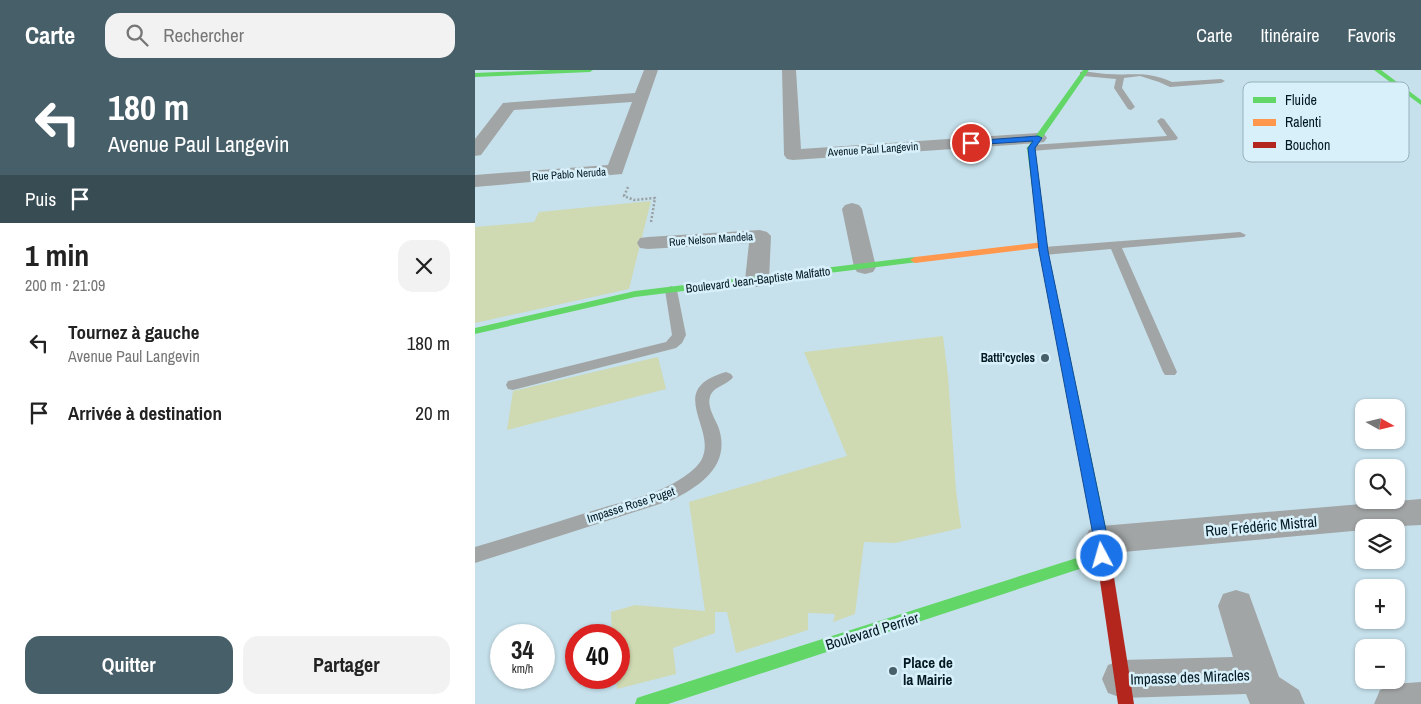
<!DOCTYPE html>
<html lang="fr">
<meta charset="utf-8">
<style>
body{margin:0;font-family:"Archivo Narrow",sans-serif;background:#f2f2f2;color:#222;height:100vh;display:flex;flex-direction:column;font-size:19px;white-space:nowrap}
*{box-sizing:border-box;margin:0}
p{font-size:16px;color:#767676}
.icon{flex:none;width:28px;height:28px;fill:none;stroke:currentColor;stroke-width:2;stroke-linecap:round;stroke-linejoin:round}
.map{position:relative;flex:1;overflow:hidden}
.details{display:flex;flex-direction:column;background:#fff;width:475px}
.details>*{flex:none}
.hud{background:#475f69;color:#fff;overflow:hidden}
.needle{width:32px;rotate:98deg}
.buttons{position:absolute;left:880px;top:329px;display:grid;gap:10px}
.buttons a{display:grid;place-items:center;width:50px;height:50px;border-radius:10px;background:#fff;box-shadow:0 1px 4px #0004;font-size:25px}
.speed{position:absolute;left:15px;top:554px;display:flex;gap:10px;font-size:25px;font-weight:700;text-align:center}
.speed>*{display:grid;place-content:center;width:65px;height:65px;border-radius:50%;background:#fff;box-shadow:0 1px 4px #0004;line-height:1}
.speed small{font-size:12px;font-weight:400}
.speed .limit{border:8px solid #d22;background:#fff;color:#111}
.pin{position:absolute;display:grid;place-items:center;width:42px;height:42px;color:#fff;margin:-21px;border:2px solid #fff;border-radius:50%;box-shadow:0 1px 5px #0007}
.me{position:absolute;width:55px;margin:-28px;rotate:354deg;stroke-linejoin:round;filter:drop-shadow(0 0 4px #0008)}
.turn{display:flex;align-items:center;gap:18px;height:105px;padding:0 25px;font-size:22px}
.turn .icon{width:65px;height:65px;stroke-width:2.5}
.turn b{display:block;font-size:35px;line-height:42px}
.then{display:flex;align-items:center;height:48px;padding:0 25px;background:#0003;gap:10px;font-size:19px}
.round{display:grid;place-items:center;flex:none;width:52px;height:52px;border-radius:15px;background:#f2f2f2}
.headline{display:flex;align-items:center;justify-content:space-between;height:85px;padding:0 25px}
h1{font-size:30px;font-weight:700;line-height:38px}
.primary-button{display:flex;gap:10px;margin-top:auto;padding:10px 25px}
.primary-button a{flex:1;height:58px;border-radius:15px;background:#475f69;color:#fff;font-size:20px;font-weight:700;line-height:58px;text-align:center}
.primary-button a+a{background:#f2f2f2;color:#222}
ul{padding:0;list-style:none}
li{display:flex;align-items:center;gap:15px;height:70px;padding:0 25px}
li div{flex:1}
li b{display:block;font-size:19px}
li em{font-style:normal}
header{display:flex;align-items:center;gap:30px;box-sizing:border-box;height:70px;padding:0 25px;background:#475f69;color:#fff}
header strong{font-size:24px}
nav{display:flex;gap:28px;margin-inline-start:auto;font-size:18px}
.search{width:350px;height:45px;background:#f2f2f2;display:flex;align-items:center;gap:12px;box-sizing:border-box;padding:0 18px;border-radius:15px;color:#767676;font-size:19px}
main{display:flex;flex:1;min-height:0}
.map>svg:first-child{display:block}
.green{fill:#cfd9b2}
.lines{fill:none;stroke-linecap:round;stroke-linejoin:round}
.path{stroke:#98a0a3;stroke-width:2.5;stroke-dasharray:2 2;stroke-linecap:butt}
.lane{fill:#a2a5a5;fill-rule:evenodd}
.street{fill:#a2a5a5;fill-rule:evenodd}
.fast{fill:#63d668;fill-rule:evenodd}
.slow{fill:#ff974d;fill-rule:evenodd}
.jam{fill:#b3261e;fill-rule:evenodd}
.route{fill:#1a73e8;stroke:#114b97}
.poi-dot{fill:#475f69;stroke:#d8f0fa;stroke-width:2}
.labels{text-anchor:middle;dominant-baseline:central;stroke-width:5;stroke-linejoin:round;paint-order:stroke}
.far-street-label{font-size:11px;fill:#021922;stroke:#d8f0fa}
.street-label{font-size:12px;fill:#021922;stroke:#d8f0fa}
.poi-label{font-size:12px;font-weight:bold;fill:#021922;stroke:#d8f0fa;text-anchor:end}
.near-street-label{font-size:15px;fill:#021922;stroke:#d8f0fa}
.near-poi-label{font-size:15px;font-weight:bold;fill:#021922;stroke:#d8f0fa;text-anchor:start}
.key{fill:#d8f0fa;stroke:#98b0b9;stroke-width:1}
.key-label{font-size:14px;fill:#021922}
</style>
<header>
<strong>Carte</strong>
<div class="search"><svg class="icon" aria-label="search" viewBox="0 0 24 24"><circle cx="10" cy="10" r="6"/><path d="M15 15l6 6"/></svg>Rechercher</div>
<nav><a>Carte</a><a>Itinéraire</a><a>Favoris</a></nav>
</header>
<main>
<section class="details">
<div class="hud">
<div class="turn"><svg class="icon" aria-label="left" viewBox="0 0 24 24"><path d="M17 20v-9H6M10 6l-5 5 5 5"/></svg><div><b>180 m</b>Avenue Paul Langevin</div></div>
<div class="then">Puis<svg class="icon" aria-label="arrive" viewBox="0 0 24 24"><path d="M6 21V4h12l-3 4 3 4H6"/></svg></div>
</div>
<div class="headline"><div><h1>1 min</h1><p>200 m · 21:09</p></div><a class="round"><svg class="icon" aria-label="close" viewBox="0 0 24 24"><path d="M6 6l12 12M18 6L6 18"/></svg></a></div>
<ul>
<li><svg class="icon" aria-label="left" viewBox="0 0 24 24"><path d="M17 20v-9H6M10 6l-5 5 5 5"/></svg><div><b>Tournez à gauche</b><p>Avenue Paul Langevin</p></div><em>180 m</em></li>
<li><svg class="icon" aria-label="arrive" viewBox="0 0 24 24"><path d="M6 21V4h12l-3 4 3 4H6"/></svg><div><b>Arrivée à destination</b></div><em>20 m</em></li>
</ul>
<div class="primary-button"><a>Quitter</a><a>Partager</a></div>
</section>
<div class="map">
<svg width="946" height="634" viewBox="0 0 946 634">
<rect width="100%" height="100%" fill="#c6e1ec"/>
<path class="green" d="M176 131 154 219 0 253V157L59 152 64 142Z
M468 266 473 306 481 420 486 458 420 473 389 472 380 544 358 552 360 544 333 543V560L261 583 252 542H240V563L198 578 201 604 142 619 141 608H144V565H137L136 542 160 535 230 541 214 432 372 386 329 282Z
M183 287 191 319 32 360 38 321Z"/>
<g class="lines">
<path class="path" d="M153 117 149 126 159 130 180 128 176 152"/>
<path class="lane" d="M605 2C614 1 623 4 632 4 658 6 671 0 697 12L746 9 750 11 746 13 695 17 684 12 665 6 649 8 647 18 660 37 656 40 653 39 639 18 641 9 608 6H605Z
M930 19H933V23L909 24 903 27 907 34C896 50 874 54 856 59L851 60 846 57 884 44 898 34 895 30 896 24 908 20Z
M686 48 689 49 703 68 701 70 556 81 551 78 556 75 692 66 682 51Z
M765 162 771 165 769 167 647 178 702 302 700 305H690L688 302 636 179 569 185 563 181 569 177Z
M196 216 202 220 211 265 207 273 201 278 38 320 33 319 31 315 33 311 38 310 191 272 197 265 190 220Z
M251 302 256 304 258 307C253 315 238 316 235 327 232 336 239 347 243 356 257 394 227 415 197 430L0 493V477C40 465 80 453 120 440 153 430 193 423 220 398 254 366 183 321 251 302Z"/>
<path class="street" d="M169 0H183L147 104 0 117V105L133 95 157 32 39 40 6 85 0 86V69L28 33 160 23Z
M307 0H321L326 79 563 63 569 64 572 68 569 72 563 73 318 90 312 89 309 85Z
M377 133 384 135 387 139 401 197 398 202 390 204 382 202 379 197 367 139 370 135Z
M285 160 292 162 296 166 294 210 290 215 282 217 274 215 270 210 274 173 173 179 165 178 162 173 165 168 173 167Z
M946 429V455L889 458V460L626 484 614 480 609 470 614 460 626 456Z
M761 520 774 524 804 607 824 620 830 634H775L771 624 647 628 633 623 627 609 633 595 647 590 758 587 743 536 748 524Z
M946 612V634H899L905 620 919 614Z"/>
<path class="fast" d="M75 0H118L115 2 0 7V3Z
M608 0H614L560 78 573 181 632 463 630 467 625 469 620 467 618 463 565 181 552 78Z
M899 0H906L946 30V35Z
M440 187 445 190 443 192 160 227 0 264V258L160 221Z
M627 480 632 482 634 486 632 490 193 634H160L162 628 168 626Z"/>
<path class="slow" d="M568 172 572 175 571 177 440 193 435 190 440 187Z"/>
<path class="jam" d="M625 457 630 459 632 463 659 634H643L618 463 620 459Z"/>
</g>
<path class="route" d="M563 66 567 68 560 78 573 181 633 470 634 486 632 491 627 492 622 491 619 470 564 181 553 78 558 71 496 75 492 73 496 71Z"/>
<g class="poi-dot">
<circle cx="570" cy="288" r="5"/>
<circle cx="418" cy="601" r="5"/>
</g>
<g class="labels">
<g class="far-street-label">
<text transform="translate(398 79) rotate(-4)">Avenue Paul Langevin</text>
<text transform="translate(94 104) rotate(-4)">Rue Pablo Neruda</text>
<text transform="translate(236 169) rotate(-4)">Rue Nelson Mandela</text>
</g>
<g class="street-label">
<text transform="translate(283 210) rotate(-7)">Boulevard Jean-Baptiste Malfatto</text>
<text transform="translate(156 435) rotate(-18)">Impasse Rose Puget</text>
</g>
<g class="poi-label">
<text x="560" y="288">Batti'cycles</text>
</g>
<g class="near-street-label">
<text transform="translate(786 456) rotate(-5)">Rue Frédéric Mistral</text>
<text transform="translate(397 561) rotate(-17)">Boulevard Perrier</text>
<text transform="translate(715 607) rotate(-2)">Impasse des Miracles</text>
</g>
<g class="near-poi-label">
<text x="428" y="592">Place de<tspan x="428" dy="17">la Mairie</tspan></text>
</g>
</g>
<rect x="768" y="12" width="166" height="80" rx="8" class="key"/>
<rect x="778" y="27" width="23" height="6" fill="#63d668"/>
<rect x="778" y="49" width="23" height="7" fill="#ff974d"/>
<rect x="778" y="72" width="23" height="6" fill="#b3261e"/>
<g class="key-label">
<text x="810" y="35">Fluide</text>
<text x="810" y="57">Ralenti</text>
<text x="810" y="80">Bouchon</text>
</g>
</svg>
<div class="buttons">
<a><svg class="needle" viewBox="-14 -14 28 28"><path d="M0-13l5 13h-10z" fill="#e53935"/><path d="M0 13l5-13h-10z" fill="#767676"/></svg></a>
<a><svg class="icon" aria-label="search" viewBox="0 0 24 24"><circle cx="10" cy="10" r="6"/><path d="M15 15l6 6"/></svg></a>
<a><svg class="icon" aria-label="layers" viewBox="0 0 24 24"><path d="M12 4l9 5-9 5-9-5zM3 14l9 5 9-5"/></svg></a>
<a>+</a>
<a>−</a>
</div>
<div class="speed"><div>34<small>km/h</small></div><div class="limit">40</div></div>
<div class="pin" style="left:496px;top:73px;background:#d93025"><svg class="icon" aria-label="arrive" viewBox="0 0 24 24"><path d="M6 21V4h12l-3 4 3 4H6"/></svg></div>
<svg class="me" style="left:627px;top:486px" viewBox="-20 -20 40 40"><circle r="17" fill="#1a73e8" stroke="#fff" stroke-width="3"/><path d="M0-11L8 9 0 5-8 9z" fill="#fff"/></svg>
</div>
</main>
